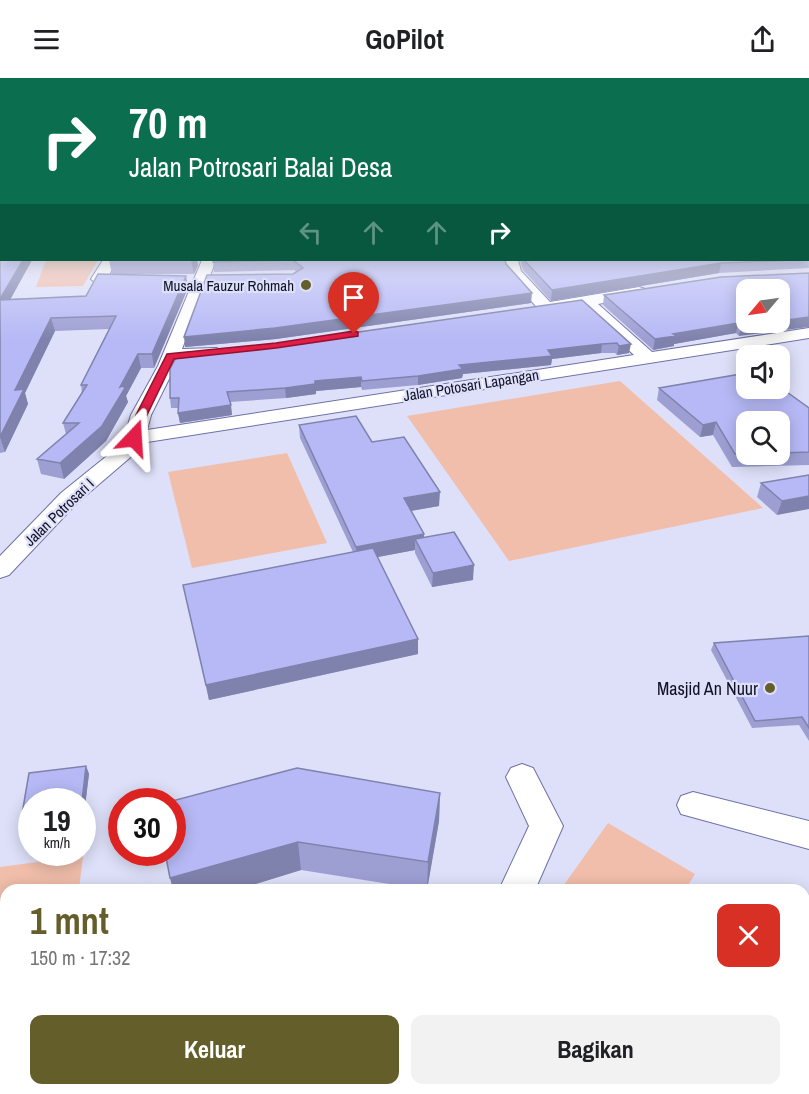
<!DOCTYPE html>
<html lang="id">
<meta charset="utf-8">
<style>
body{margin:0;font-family:"Archivo Narrow",sans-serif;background:#f2f2f2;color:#202124;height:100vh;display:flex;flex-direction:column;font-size:22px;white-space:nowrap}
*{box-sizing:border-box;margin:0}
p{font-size:20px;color:#757577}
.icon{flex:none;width:33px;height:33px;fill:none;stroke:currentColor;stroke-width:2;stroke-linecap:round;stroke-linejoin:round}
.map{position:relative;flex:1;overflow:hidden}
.panel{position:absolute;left:0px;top:806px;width:810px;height:212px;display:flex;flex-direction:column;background:#fff;border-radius:18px 18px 0 0;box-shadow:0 3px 15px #0003}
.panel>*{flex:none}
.top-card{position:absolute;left:0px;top:0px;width:810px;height:183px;box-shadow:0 3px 15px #0003;background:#0b6e4f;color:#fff;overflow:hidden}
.needle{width:39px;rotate:241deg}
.controls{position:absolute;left:736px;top:201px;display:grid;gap:12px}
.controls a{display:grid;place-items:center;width:54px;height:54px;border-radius:12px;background:#fff;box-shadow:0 3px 15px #0003;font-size:30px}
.speed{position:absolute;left:18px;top:710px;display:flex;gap:12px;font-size:30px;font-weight:700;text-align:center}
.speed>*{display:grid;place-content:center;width:78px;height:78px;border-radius:50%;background:#fff;box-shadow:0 3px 15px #0003;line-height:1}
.speed small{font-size:15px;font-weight:400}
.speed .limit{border:9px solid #d22;background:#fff;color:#111}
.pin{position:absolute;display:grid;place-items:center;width:51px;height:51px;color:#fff;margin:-62px -26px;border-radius:50% 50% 50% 0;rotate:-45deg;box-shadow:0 0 6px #0007}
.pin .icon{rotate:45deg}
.me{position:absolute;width:66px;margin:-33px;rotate:20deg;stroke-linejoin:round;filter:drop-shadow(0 0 4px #0008)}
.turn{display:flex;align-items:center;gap:21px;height:126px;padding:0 30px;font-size:27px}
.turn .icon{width:78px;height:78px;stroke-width:2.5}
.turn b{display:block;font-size:42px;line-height:51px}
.lanes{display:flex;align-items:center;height:57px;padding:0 30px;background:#0003;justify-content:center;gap:30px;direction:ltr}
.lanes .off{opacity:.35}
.round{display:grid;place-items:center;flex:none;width:63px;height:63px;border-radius:12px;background:#f2f2f2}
.head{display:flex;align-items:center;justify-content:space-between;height:102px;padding:0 30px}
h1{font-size:36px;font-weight:700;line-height:45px;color:#645e2a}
.action{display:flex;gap:12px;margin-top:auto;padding:12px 30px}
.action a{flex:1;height:69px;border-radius:12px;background:#645e2a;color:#fff;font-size:24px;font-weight:700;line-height:69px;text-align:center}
.action a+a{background:#f2f2f2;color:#202124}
header{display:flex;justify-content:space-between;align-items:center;height:78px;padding:0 30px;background:#fff;font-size:27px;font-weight:700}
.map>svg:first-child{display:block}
.green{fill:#f0beaa}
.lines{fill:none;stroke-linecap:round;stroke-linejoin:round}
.minor-casing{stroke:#6e70a8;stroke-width:2}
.trunk-casing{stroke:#6e70a8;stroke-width:3}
.minor{fill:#fff;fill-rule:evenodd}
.trunk{fill:#fff;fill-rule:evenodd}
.wall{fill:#9d9fd3;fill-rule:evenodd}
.shaded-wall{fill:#7f82ac}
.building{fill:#b6b9f5;stroke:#7f82ac;stroke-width:1.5}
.route{fill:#e11d48;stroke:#92132f;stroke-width:1.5}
.poi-dot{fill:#645e2a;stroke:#dee0f9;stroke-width:2}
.labels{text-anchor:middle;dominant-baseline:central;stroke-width:4.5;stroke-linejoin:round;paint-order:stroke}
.far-poi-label{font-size:15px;fill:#101026;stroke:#dee0f9;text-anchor:end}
.far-street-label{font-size:15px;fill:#101026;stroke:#dee0f9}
.poi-label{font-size:18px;fill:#101026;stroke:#dee0f9;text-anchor:end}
</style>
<header><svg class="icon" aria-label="menu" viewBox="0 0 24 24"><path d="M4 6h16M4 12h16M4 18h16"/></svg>GoPilot<svg class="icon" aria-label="share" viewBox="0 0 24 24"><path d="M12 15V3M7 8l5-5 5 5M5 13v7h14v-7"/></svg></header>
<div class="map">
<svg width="809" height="1016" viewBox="0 0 809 1016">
<rect width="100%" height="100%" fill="#dee0f9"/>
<path class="green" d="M46 182H98L83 208 36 209Z
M620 303 763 430 509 483 407 338Z
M287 375 327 465 192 490 168 394Z
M608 745 695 796 686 811H561Z
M83 778 79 811 6 812V864L0 865V789Z"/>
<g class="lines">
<g class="minor-casing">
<path id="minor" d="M103 182H117L108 199 133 201 136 204 133 207C120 210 101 211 91 201Z
M202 182H216L182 271 217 270 220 274 217 278 178 283 151 337 147 352 634 277 582 229 546 235 540 233 509 197 504 182H518L521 193 550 224 639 209 645 211 647 214 645 217 598 226 652 274 809 250V260L141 365 133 377 77 425 9 497 0 500V478L61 415 118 369 124 360 131 337 158 288Z
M522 686 533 690 563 748 535 812H499L529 748 506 699 511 690Z
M693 714 809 743V771L681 736 677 727 681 718Z"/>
</g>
<g class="trunk-casing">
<path id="trunk" d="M0 119H2L0 127Z"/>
</g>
<use href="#minor" class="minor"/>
<use href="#trunk" class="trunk"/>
</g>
<path class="wall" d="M808 154 809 190 719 195 551 223 523 192 520 182H808Z
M0 171 32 182 10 221 86 218 186 198 188 210 154 290H141L126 318 128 324 106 363 64 401 41 396 37 381 66 356 63 345 82 315 81 307 109 251 55 253 25 315 28 326 5 374 0 375Z
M109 182H197L198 187 194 196H112Z
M214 182H505L506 186 531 225 276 261 185 269 297 194 294 192 214 194 213 184Z
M809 195 739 258 736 255 674 266V268L653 272 603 227 604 217Z
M582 222 629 275 617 277 615 275H601L552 281 551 287 463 296 462 300 418 307 362 312 361 309 316 313V316L286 320 230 324 232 337 180 345 178 335V330H171L170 320 275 266Z
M659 310 774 314 809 330V387L732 389 713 357 700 359 657 322ZM747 344H780V376H747Z
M299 347 372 364 439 428 411 433 424 456V459L473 502 432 509 415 475V472L377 479 418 561V576L209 622 183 507 353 474 300 360Z
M809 397 777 437 757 419 761 405Z
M809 558V663L799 647 752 650 711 572 714 565Z
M86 688 89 696 84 736H82V723H32V743L25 744 22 736 29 695Z
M297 690 440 715 439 743 427 812 301 792 236 812Z
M713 1011H804L809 1016H722Z"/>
<path class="shaded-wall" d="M23 182H32L3 235 0 224V221Z
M191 182H197L198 187 194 196Z
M721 185 719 195 551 223 552 212Z
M186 198 188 210 154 290 152 276Z
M532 215 531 225 276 261 185 269 184 259Z
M809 239V249L739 258 742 247 764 244H780V243Z
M51 240 55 253 25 315 28 326 5 374 0 359 15 312Z
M738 245 736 255 674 266V268L653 272 655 261 673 256Z
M602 266 601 275 552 281 551 287 463 296 462 300 418 307V298L459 287 548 272Z
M631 266 629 275 617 277 619 268Z
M138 276 141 290 126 318 128 324 106 363 64 401 60 385 120 309Z
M361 299V309L316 313V316L286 320 285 310 315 303Z
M231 327 232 337 180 345 178 335Z
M716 344 713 357 700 359 703 347Z
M440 414 439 428 404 434V420Z
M809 418V431L777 437 782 423Z
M424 456V470L415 461V472L357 483 356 469Z
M474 487 473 502 432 509 433 495Z
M418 561V576L209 622 206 607Z
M86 688 89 696 84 736 82 723Z
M440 715 439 743 427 812 428 784Z
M298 764 301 792 236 812H173L170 800Z
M6 931V955L0 956V933Z"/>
<path class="building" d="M808 154H809L808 181Z
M0 171H2V182H23L0 221Z
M214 182H505L506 186 532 215 275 250 184 259 207 197 293 196 303 190 293 182 213 184Z
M524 182H797L721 185 552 212Z
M809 195V239L780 243V212H747V244H764L742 247 738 245 673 256 676 258 655 261 604 217 721 199Z
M98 196 186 198 152 276H138L120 309 122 308 125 310 102 348 60 385 37 381 79 345H63L87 307H81L116 238 51 240 15 312 24 311 0 359V222L86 218Z
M582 222 631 266 619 268 617 265 602 266 548 272 552 278 459 287 463 291 418 298 362 303 361 299 315 303V306L285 310 227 314 231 327 178 335 179 320H170V291L178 276 275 266Z
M747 295V310H769L774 314 784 312 809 330V374L780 375V344H747V375L735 376 716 344 703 347 659 310Z
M356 338 372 364 404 359 440 414 404 420 424 456 356 469 299 347Z
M809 397V418L782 423 761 405Z
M454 454 474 487 433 495 415 461Z
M373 470 418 561 206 607 183 507Z
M809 558V650L802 639 755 643 714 565Z
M86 688 82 723H32V735L22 736 29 695Z
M297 690 440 715 428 784 298 764 170 800 165 774H172V723Z
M6 889V931L0 933V891Z
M804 934 809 936V1016H782L773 1011H804Z
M205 1011H556L555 1016H203Z"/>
<linearGradient id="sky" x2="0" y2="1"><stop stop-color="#84c4d4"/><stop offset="0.46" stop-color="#f0f1fc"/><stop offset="1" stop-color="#f0f1fc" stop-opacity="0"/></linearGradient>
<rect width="809" height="261" fill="url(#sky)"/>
<path class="route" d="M354 253 358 254V258L276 270 174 281 147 337 139 360 134 363 128 360 136 337 167 276 276 265Z"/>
<g class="poi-dot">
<circle cx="306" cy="207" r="6"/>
<circle cx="770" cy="610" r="6"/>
</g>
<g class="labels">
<g class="far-poi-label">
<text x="294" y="207">Musala Fauzur Rohmah</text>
</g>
<g class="far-street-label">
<text transform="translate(471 307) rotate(-9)">Jalan Potosari Lapangan</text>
<text transform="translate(59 434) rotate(-44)">Jalan Potrosari I</text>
</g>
<g class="poi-label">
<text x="758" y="610">Masjid An Nuur</text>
</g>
</g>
</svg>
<div class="controls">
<a><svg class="needle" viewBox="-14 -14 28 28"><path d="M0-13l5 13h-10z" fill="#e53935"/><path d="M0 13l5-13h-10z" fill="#757577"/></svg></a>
<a><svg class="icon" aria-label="sound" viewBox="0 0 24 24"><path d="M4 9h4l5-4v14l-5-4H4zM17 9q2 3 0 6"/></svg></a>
<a><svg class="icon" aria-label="search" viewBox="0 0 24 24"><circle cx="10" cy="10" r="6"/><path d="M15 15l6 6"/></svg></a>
</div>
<div class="speed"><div>19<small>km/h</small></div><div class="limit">30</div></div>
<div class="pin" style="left:354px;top:256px;background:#d93025"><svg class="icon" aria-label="arrive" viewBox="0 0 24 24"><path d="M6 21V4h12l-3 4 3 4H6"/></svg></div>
<svg class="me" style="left:134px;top:360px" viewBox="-20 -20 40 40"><path d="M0-17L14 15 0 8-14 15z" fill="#e11d48" stroke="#fff" stroke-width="4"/></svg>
<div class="top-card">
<div class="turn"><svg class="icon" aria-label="right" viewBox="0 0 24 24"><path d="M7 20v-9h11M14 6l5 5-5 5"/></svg><div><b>70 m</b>Jalan Potrosari Balai Desa</div></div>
<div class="lanes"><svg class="icon off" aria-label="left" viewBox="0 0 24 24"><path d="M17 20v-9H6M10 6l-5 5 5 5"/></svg><svg class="icon off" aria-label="ahead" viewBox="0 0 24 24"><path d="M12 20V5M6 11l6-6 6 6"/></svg><svg class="icon off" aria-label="ahead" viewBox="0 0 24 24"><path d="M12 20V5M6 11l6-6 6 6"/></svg><svg class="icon" aria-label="right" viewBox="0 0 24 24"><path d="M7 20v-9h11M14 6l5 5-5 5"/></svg></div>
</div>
<section class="panel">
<div class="head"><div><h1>1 mnt</h1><p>150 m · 17:32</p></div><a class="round" style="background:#d93025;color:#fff"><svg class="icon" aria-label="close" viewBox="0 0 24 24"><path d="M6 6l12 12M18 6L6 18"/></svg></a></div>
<div class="action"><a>Keluar</a><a>Bagikan</a></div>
</section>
</div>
